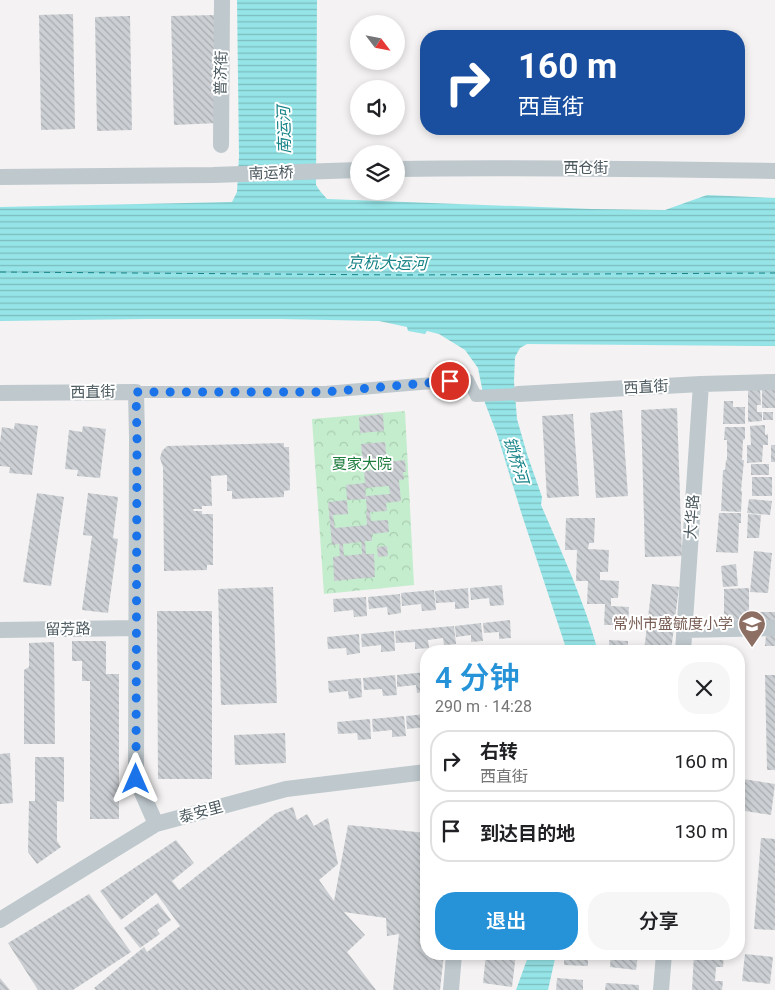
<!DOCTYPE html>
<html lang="zh">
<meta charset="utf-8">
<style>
body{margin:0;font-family:Roboto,"Noto Sans SC",sans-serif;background:#f6f6f6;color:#202124;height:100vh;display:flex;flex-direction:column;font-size:19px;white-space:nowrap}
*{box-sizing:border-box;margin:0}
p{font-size:16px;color:#757577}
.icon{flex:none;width:28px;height:28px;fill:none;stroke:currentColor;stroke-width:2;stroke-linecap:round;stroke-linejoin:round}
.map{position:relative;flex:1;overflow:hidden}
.drawer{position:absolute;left:420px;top:645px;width:325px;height:315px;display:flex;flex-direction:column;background:#fff;border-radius:20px;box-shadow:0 2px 8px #0003}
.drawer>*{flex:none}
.top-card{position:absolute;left:420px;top:30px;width:325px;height:105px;border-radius:20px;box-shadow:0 2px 8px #0003;background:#1a4fa0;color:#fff;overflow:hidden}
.needle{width:32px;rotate:122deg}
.controls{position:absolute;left:350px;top:15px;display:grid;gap:10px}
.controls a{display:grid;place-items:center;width:55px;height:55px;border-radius:50%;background:#fff;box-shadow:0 2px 8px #0003;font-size:25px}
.pin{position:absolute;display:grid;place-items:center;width:42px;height:42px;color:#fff;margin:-21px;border:2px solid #fff;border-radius:50%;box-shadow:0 1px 5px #0007}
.me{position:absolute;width:55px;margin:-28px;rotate:0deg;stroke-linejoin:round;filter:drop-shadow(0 0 4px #0008)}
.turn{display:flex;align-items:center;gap:18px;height:105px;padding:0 15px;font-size:22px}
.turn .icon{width:65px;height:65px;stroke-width:2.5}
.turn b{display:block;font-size:35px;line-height:42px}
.round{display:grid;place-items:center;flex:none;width:52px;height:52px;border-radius:20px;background:#f6f6f6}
.head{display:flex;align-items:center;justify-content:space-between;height:85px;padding:0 15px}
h1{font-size:30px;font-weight:600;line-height:38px;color:#2693d9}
.cta{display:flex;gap:10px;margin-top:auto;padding:10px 15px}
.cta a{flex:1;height:58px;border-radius:20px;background:#2693d9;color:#fff;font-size:20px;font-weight:600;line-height:58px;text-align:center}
.cta a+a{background:#f6f6f6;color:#202124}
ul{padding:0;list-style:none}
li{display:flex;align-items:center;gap:15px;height:62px;margin:0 10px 8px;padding:0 5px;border:2px solid #e0e0e0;border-radius:20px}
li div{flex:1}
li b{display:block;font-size:19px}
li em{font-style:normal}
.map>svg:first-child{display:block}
.park{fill:url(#park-crowns)}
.water{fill:url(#water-rules)}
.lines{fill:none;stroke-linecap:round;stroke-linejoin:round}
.ferry{stroke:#168387;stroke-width:1;stroke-dasharray:6 5;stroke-linecap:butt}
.building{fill:url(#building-back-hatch);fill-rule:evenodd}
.pedestrian{stroke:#bec8cd;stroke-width:12}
.minor{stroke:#bec8cd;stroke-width:16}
.route{stroke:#1a73e8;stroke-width:9;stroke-dasharray:0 16.2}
.labels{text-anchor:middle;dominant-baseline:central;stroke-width:4;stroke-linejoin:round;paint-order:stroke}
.street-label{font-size:15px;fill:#4a585e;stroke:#fff}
.park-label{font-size:15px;fill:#1e7c3d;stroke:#fff}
.education-label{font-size:15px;fill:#785e54;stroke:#fff;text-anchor:end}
.water-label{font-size:16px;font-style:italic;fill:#168387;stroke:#fff}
</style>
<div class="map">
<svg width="775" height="990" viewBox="0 0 775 990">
<defs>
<pattern id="park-crowns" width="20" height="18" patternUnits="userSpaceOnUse" patternTransform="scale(1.25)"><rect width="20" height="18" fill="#c4edcd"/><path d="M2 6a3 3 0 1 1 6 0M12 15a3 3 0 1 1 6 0" fill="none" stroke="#aacdb2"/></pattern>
<pattern id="water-rules" width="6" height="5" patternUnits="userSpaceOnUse" patternTransform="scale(1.25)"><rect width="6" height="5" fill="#95e4e7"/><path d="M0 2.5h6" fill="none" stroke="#7cbcbe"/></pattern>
<pattern id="building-back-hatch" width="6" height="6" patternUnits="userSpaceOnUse" patternTransform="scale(1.25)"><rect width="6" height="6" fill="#ccd0d4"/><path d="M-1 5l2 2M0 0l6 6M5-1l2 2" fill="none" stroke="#a8acaf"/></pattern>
</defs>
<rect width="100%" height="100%" fill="#f4f2f2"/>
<path class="park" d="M405 411 414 585 324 594 312 419Z"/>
<path class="water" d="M237 0H317L316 185 320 191 327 199 592 209 665 210 707 195 775 198V346L527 344 520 348 515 357 514 381 517 419 527 454 542 497 541 505C562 553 584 601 598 651H567L522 515 497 434 485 403 478 368 465 350 439 334 427 331 425 334 408 331 407 327 379 321 280 319H146L0 321V207L232 202 237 192 239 156Z
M529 954H556L548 990H516Z"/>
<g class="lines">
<path class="ferry" d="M0 272 404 275 775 273"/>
</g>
<path class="building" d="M73 14 75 129 41 130 39 15Z
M215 15 218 123 174 125 171 16Z
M130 16 132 130 97 131 95 17Z
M748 389H760L761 405H757V412H762V421L748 422Z
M762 389H775V408H762Z
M724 401H733V407H745V424H723Z
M677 408 682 556 645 557 641 410Z
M622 410 628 496 596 498 590 413Z
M763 412H773V420H763Z
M383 414 384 431 360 433 359 417Z
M573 414 579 496 547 498 542 416Z
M15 423 38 426 32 475 9 473 10 467 0 466V443L2 427 14 429Z
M765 425V435L768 434V445H763L762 462 747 463V445H751L750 426Z
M83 426 106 429 100 478 77 476 78 470 65 469 69 430 82 432Z
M725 427H745V439L743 440 742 460H744L741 491H742L741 512 721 511 723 470H725L726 460H727V440H724Z
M385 442 387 462 363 465 361 444Z
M284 443V447H289L290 490 284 491V497L232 499V491H227V475L211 476 212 506H202V509H193L194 511H202V514H213V565H207V570L164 571 163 467 160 458 162 451 167 446Z
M771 445H775V462H771Z
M405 460 406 472H403L404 479 399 480 401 501 386 503 387 511 370 512 371 521 388 520 389 532 372 534V541H365L366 554H374L375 577 334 581 333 557 340 556 339 544 332 545 328 502 347 500 348 514 333 515 335 528 367 525 366 513 367 512 366 499 347 500 346 485 365 483 364 471 388 468 387 462ZM389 486 390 494 366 496 365 488ZM361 542 362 554 344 556 343 544Z
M751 464H769V475H751Z
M752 477H772V496H752Z
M37 493 64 497 51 586 23 582Z
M88 493 118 497 113 538 118 539 108 613 82 610 92 536 83 535Z
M749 499 772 501 770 515 747 513Z
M719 513H741V523H739L738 553 716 552Z
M748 514 761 515 759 538H747Z
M566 518H595L594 543H589L588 549 609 550 608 572H600V580L619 581 618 598H611V606L629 607 628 625H604L605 604H587L588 581H576L577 550H565Z
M387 546 388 556 378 557 377 547Z
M754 551 772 553 768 593 750 592Z
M736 564 738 586 723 587 721 566Z
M652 584 679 587 671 651H644Z
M502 585 504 605 490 606 489 598 471 600 470 588Z
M273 587 277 703 221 705 218 589Z
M468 588 469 608 455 609V602L436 603 435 591Z
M749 588V612H775V624L724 625V589Z
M434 590 436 610 422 611 421 604 402 606 401 593Z
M400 594 401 613 388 615 387 607 369 609 368 597Z
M366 597 367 616 354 617 353 610 334 612 333 599Z
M157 611H212V779H158Z
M510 620 511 638 499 639V632L484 633 483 623Z
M481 623 483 641 471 642V635L456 637 455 626Z
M454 626 456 644 444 645 443 638 428 640 429 648 415 649V642L396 643 395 631Z
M394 631 395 651 381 652V645L362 647 361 634Z
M359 634 360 653 347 655 346 648 328 649 327 637Z
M766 635H775V646H765Z
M609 640 628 641V651H609Z
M72 641H106V674H119V819H90V681H82V661H72Z
M54 642 55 744H24V670L29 667V643Z
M426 672V692L417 693 416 685 397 687V675Z
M395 675 397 695 383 696 382 689 364 690 363 678Z
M765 675H775V770H767Z
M361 678 362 697 349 699 348 691 329 693 328 681Z
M426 714V727L407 729 406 716Z
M404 716 406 736 392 737V730L373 732 372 719Z
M370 719 371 739 358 740 357 733 338 734 337 722Z
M285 733 286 763 235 765 234 735Z
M10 753 13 803 0 804V754Z
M35 757H64V802L57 801V841L61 847 37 864 28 852 29 801H35Z
M743 779 775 784 771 815 739 810Z
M293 807 297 820 307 814 314 826 328 818 338 864 319 880 334 901 348 825 426 833V954H444L440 990H393L399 934 387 936 386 918 344 912 365 935 347 952 376 990H96L94 988 144 947 147 952 180 926 156 893 121 920 100 891 176 840 194 863 172 881 179 890 276 813Z
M761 838 775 839V930L754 929Z
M89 894 131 952 73 990H38L8 943Z
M158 903 171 920 157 930 160 934 140 948 124 928Z
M486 954H516L512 987 483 983Z
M564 954H588V966L564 965Z
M611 954H638L636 970 610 967Z
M694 954H724L723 967H716L715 981H723L722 990H692Z
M745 954 773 957 770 984 742 981Z
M0 978 10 990H0Z
M557 978 583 980V990H556Z
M606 983 639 985V990H605Z"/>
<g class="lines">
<path class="pedestrian" d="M136 392H325L468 380 476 396 518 394"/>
<path class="minor" d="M221 145 222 0
M396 169C523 167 649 169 775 171
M0 177 213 175 359 170
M0 393 136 392 137 437 136 779 156 824
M518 394 701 384 775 382
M0 630 136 628
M684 630 775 628
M683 651 701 384
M0 920 156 824 286 789 426 772
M451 990 454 954
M661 990 664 954"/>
</g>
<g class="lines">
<path class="route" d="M136 779 137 437 136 392H325L450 381"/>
</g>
<defs>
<g id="school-pin" transform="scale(1.4375)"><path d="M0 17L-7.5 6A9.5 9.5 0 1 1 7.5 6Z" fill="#8d6e63" stroke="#fff"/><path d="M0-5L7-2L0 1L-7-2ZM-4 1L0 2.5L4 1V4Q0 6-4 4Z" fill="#fff"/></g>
</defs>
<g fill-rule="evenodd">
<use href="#school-pin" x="752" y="624"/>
</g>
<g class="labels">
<g class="street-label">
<text transform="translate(221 73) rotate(-89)">普济街</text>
<text x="586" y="168">西仓街</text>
<text transform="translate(271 173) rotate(-2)">南运桥</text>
<text transform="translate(646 387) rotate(-3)">西直街</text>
<text transform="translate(93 392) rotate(-1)">西直街</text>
<text transform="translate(692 517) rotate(-86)">大华路</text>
<text transform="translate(68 629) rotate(-1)">留芳路</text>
<text transform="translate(201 812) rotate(-15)">泰安里</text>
</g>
<g class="park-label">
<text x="362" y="464">夏家大院</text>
</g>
<g class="education-label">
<text x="733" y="624">常州市盛毓度小学</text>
</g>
<g class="water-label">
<text transform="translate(284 130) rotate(-91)">南运河</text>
<text transform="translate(387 263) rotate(1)">京杭大运河</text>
<text transform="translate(516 460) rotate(73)">锁桥河</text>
</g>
</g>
</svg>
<div class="controls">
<a><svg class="needle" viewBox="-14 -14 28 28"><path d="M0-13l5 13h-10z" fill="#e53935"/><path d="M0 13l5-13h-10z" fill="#757577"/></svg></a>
<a><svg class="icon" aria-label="sound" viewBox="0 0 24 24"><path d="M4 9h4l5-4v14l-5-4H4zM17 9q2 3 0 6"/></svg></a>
<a><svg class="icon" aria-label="layers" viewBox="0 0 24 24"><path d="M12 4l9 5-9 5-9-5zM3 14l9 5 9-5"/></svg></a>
</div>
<div class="pin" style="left:450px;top:381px;background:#d93025"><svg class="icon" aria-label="arrive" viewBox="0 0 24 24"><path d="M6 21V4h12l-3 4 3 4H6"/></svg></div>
<svg class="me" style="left:136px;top:779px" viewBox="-20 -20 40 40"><path d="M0-17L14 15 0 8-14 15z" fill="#1a73e8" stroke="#fff" stroke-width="4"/></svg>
<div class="top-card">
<div class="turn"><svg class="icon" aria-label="right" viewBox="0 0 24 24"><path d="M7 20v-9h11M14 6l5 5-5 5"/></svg><div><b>160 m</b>西直街</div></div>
</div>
<section class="drawer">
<div class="head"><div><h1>4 分钟</h1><p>290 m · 14:28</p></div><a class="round"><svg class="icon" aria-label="close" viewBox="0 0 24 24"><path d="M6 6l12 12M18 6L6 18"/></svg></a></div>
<ul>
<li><svg class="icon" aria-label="right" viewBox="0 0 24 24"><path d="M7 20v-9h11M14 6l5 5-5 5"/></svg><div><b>右转</b><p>西直街</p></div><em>160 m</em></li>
<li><svg class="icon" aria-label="arrive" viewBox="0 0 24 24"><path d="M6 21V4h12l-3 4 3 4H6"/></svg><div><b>到达目的地</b></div><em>130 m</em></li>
</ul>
<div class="cta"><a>退出</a><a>分享</a></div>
</section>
</div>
